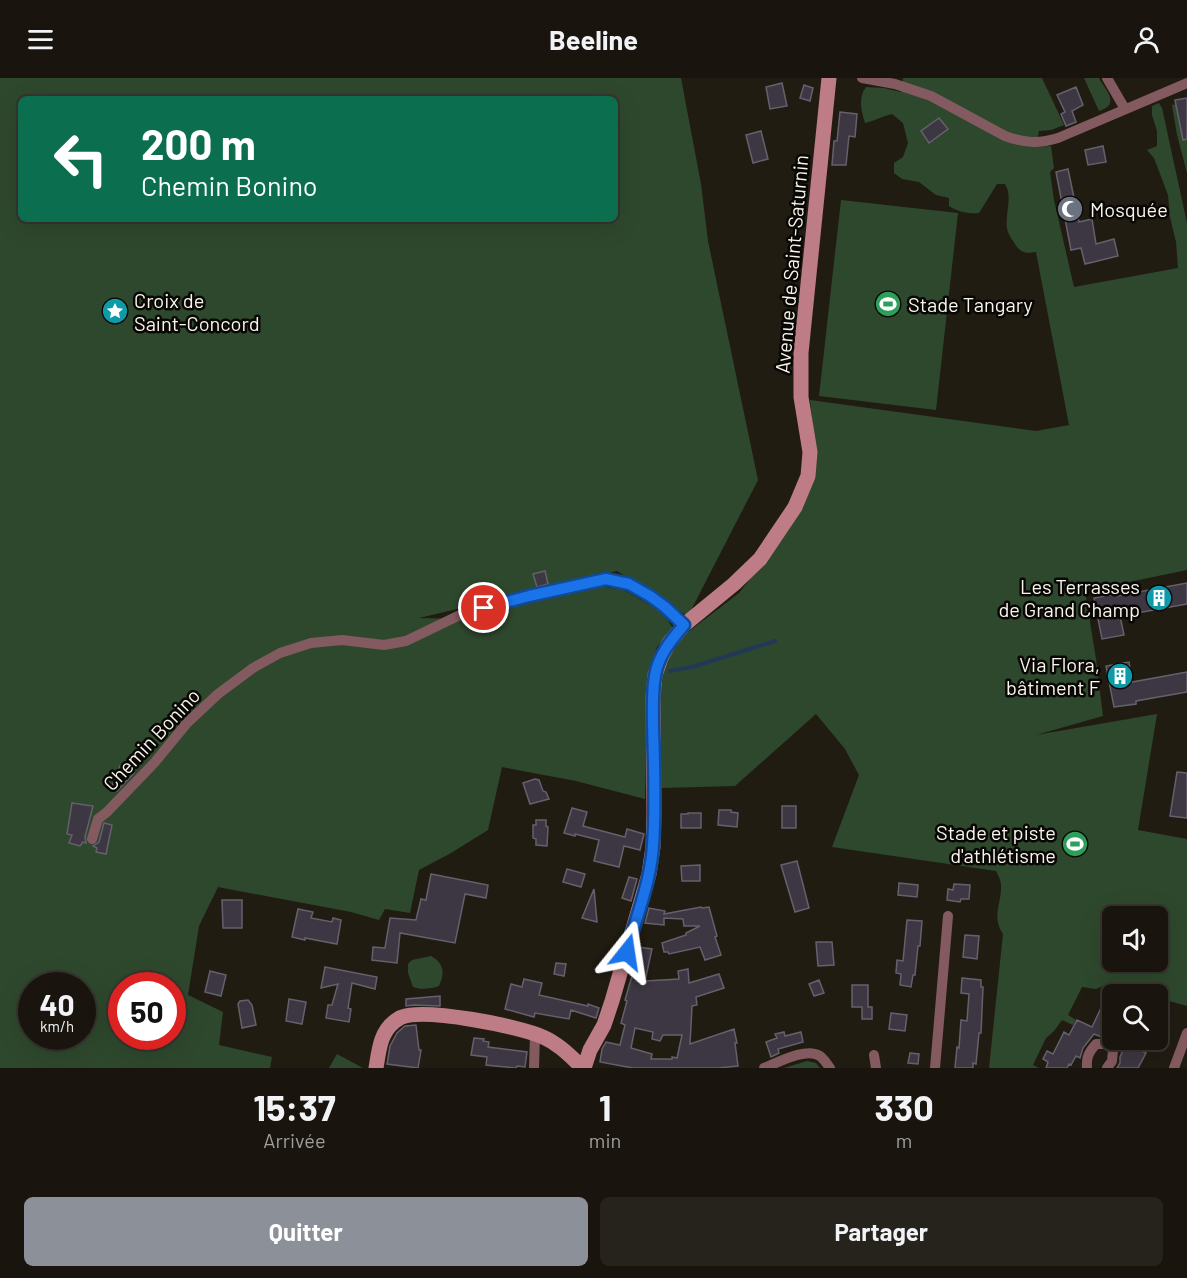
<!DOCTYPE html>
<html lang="fr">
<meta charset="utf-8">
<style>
body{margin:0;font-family:Barlow,sans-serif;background:#26221c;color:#f1f3f6;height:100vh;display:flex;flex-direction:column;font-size:22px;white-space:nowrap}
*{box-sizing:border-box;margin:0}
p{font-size:20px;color:#9f9f9e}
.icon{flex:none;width:33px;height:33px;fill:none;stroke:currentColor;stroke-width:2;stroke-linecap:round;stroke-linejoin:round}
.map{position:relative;height:990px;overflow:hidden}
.panel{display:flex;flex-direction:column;background:#19150e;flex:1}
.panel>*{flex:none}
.guide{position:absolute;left:18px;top:18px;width:600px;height:126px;border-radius:9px;box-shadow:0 6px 24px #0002,0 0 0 2px #37342e;background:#0b6e4f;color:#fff;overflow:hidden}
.buttons{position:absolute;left:1102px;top:828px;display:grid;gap:12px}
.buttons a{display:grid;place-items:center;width:66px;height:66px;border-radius:9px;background:#19150e;box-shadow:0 6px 24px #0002,0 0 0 2px #37342e;font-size:30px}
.speed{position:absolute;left:18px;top:894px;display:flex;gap:12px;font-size:30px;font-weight:700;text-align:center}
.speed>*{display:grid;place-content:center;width:78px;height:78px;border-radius:50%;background:#19150e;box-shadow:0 6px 24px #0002,0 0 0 2px #37342e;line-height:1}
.speed small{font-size:15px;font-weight:400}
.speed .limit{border:9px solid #d22;background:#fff;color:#111}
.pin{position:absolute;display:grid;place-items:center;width:51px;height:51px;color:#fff;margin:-26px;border:3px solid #fff;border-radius:50%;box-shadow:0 2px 6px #0007}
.me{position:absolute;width:66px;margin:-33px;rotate:15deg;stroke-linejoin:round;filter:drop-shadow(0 0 4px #0008)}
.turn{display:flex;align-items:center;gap:21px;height:126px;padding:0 24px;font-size:27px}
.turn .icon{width:78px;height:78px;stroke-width:2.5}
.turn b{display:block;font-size:42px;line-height:51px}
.eta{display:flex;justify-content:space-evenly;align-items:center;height:102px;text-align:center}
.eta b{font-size:36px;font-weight:700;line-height:42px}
.primary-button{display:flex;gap:12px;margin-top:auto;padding:12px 24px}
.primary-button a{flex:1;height:69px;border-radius:9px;background:#8c9099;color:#fff;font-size:24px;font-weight:700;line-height:69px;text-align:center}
.primary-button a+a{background:#26221c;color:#f1f3f6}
header{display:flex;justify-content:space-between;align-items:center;height:78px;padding:0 24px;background:#19150e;font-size:27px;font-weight:700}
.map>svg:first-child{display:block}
.green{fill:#2e482d;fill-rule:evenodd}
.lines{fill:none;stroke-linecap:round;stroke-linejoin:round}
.stream{stroke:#213857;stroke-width:4}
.building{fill:#3c3742;stroke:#66606c;stroke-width:1.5;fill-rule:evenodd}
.street{stroke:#835a60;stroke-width:10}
.secondary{stroke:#be7c86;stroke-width:15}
.route-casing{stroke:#114b97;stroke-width:15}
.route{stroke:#1a73e8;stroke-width:10}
.labels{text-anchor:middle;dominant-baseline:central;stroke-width:5;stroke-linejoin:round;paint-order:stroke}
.poi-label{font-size:20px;fill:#f8f5ed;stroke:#090704;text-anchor:start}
.street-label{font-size:20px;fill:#f8f5ed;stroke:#090704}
</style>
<header><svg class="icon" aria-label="menu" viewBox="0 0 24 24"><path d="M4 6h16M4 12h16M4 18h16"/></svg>Beeline<svg class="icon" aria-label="person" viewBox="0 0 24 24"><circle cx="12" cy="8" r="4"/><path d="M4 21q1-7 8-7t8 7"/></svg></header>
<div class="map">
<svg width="1187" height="990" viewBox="0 0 1187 990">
<rect width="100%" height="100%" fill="#211c12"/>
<path class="green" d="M0 0H681L701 106 708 163 758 402 688 538 617 493 419 540 466 541 594 507 624 512 662 534 673 550 657 569 648 595 645 721 576 703 502 689 488 752 451 775 419 792 410 835 385 831 379 842 351 834 218 809 199 848 188 917 223 934 219 967 272 979 270 990H0ZM21 21H615V141H21ZM32 908H82V958H32ZM122 908H172V958H122Z
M903 0H1042L1064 47 1051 52 1039 53 1036 67 1038 69 1051 68 1054 90 1050 94 1054 122 1074 209 1178 190 1176 164 1170 139 1168 117 1154 80 1147 72 1157 68V53L1152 37V28L1159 25 1162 30 1187 145V492L1085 513 1096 581 1103 638 1036 657 1157 636 1138 752 1187 761V928L1158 920V916H1145L1108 906 1096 911 1082 909 1068 937 1076 942 1073 947 1062 942 1054 953 1046 960 1033 987 1039 990H989L1003 856C991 838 1002 826 1001 807 1001 802 998 797 996 793L832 769 859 697 845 671 816 636 735 708 661 710 659 606 667 582 683 558 739 515 765 482 794 438 814 360 810 322 1036 353 1069 347 1036 174C1023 176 1020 174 1013 163 1011 160 1009 157 1008 154 1003 139 1014 120 1005 106H997L979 135C969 136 958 134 949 128V120L936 117 919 104 902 101 894 95V85L903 79 908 65 903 45 892 36C882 38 875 43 865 45 861 32 858 20 866 9L884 10 901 14ZM1113 838H1158V884H1113Z
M1084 0H1099C1106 13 1121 26 1099 33Z
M1187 24V95L1177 57 1172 27Z
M841 122 958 135 936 332 819 318Z
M431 878C444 885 445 895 439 908 431 911 420 912 413 909L408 895V886L412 882Z
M337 976 363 990H329Z
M807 983 816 985 820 990H784Z"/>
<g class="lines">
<path class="stream" d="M670 593 692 589 775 563"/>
</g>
<path class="building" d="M782 5 787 28 770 31 766 9Z
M804 7 813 10 810 23 800 20Z
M1076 9 1083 27 1072 33 1076 44 1066 48 1061 36 1065 34 1057 17Z
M1187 20V61L1183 62 1175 22Z
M840 34 857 36 855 59 849 58 846 87H832L834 63H837Z
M939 40 948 51 929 65 921 53Z
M761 53 768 81 753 85 746 57Z
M1103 68 1106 84 1088 87 1085 72Z
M1068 91 1079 144 1092 141 1096 166 1114 161 1118 178 1085 186 1081 170 1071 172 1056 94Z
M545 493 548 506 537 509 533 496Z
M1187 505V526L1120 538 1124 557 1102 561 1094 520 1116 516 1117 518Z
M1129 584 1132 604 1187 594V614L1136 623V626L1114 629 1106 588Z
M120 688 134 695 117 713 111 710Z
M1177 694 1187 695V740L1170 738Z
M535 701 539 702 543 713 546 714 549 721 530 726 523 705Z
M72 725 93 728 85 759 86 765 83 764 80 768 69 765 72 757 67 756Z
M782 728H796V750H782Z
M572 730 587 734 583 748 625 759 627 751 644 756 640 772 624 768 619 789 594 783 599 762 575 756V758L564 755Z
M719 732H731V734L738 735 737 749 718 747Z
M688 735H701V750H681V736H688Z
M536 742H546V748L548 749 547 768 536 767V761L533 760V747H536Z
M104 745 112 747 106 776 96 774 97 770 93 768 99 764Z
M797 783 809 830 795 834 781 787Z
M700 787V803H682L681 788Z
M567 791 585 796 581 809 563 804Z
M431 796 488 807 486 820 465 816 455 865 400 855 397 885 372 882 373 869 385 870 390 840 416 842 421 821 426 822Z
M629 799 637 801 631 823 622 820Z
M899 805 918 807 917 819 898 817Z
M954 806 970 807 969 821H961L960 824 947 822 948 811 953 812Z
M594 811 597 844 582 840Z
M222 822H242V850H223Z
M701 829 702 830 709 829 717 858 715 859 721 877 705 882 700 869 669 876 668 874H664L662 865 686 857V855L700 848H684L683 841 664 840V847L645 845 649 830 665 833 664 836Z
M298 831 313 834 311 840 332 844 333 840 341 842 337 866 305 860V862L292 859Z
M907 842 922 843 920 868H918L915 897H913L911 909 900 907 901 896 896 895 897 882 903 883Z
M965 857 979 858 977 881 963 879Z
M816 864H832L834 887 818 888Z
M638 869 652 871 645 903 679 901 678 893 688 891 689 905 719 896 724 910 696 919 697 927 692 928 690 966 734 951 737 965H735L738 988 718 990H633L600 984 602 971 606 964 620 967 625 947 621 945 627 923 625 922 636 884H634ZM635 950 653 954 652 961 660 963 663 957H682L677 980 672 979V981H651L652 976 631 970Z
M556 885 566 886 564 898 554 896Z
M325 889 377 899 375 911 352 905 348 930 351 931 349 944 326 940 328 927H332L338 906 321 910Z
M210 893 226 897 221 918 205 914Z
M962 900 981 902V909H983L981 955H979L976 986 973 985V990H955L957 969 959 970 961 942 967 943 969 916 961 915Z
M524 901 542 905 539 917 588 928V926L599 930 596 940 571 932 569 941 535 935 534 939 505 931 511 906 522 909Z
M819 902 824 915 814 918 809 906Z
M852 907H868V929H872V941H862V929H852Z
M440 918V928L414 927 406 928V921Z
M289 921 306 924 302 946 286 943Z
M248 922 252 927 256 947 242 950 238 926 240 923Z
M1101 930 1113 935V962H1134L1131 968 1146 975 1138 990H1117L1120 985V979L1124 970 1119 968 1110 960 1099 958 1094 956 1083 970 1080 980 1076 978 1071 987 1069 986 1067 990H1046L1048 984 1043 981 1047 973 1053 976 1064 954 1069 957 1077 942 1092 949Z
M891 935 907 937 905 953 889 951Z
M416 947 419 972H421L418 990 387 986 390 968 397 955 405 948Z
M784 954 785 958 801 954 803 964 778 971 779 975 771 979 766 964 777 960 775 956Z
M474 960 484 961 483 963 489 964 488 969 527 974 525 989 517 988 516 990 486 987 487 979 471 977Z
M910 975 919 976 918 986 908 985Z"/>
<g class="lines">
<path class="street" d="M862 0 895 6 931 18 1005 58C1024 65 1039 66 1058 60L1187 5
M1107 0 1125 31
M92 761 98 741 107 734 155 684 187 645 218 616 253 590 280 575 311 565 342 562 384 567 406 563 462 536 529 518 606 501 629 506 650 518 665 529 684 547
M874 977 876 990
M534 990 535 956
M764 990C779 984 806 969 820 978 824 981 827 986 830 990
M935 990 948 838
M1087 990C1086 979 1089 974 1096 966H1106L1113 972 1112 983 1107 990
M1174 990 1187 955"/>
<path class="secondary" d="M376 990C379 973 380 955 394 944 395 943 401 939 402 939 426 930 519 948 543 959 559 966 571 979 583 990
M584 990 590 972 604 947 612 923 649 796 653 769 654 735 653 619 655 597 661 580 669 565 684 547 734 506 760 481 795 429 808 398 810 374 801 319V275L829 0"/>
</g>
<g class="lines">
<g class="route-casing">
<path id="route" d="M484 530 529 518 606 501 629 506 650 518 665 529 684 547C671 562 658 578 655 598 652 614 653 632 653 648 654 688 656 728 653 767 651 803 636 839 627 874"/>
</g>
<use href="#route" class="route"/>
</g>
<defs>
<g id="mosque-disc" transform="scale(1.35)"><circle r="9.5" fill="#6b7280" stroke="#090704"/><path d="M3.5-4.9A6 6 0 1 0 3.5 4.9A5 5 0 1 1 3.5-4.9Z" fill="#fff"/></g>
<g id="stadium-disc" transform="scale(1.35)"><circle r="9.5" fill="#2e9e5b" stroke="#090704"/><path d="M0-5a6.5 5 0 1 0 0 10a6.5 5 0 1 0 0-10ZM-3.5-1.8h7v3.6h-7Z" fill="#fff"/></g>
<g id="sight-disc" transform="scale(1.35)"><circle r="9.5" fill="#0f9aa8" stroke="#090704"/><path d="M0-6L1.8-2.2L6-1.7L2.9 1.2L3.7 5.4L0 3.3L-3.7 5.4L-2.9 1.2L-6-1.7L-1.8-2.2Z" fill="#fff"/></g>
<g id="building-disc" transform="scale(1.35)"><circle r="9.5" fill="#0f9aa8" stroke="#090704"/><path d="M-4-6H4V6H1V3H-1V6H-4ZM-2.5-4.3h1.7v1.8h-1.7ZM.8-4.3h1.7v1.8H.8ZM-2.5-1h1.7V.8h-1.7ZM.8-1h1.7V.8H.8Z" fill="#fff"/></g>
</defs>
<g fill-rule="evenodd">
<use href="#mosque-disc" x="1070" y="131"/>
<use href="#stadium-disc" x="888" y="226"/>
<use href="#sight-disc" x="115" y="233"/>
<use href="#building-disc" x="1159" y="520"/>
<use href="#building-disc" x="1120" y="598"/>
<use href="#stadium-disc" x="1075" y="766"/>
</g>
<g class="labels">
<g class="poi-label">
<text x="1090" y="131">Mosquée</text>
<text x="134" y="222">Croix de<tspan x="134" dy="23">Saint-Concord</tspan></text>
<text x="908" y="226">Stade Tangary</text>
<text x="1140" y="508" text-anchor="end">Les Terrasses<tspan x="1140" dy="23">de Grand Champ</tspan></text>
<text x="1100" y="586" text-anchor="end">Via Flora,<tspan x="1100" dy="23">bâtiment F</tspan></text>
<text x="1056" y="754" text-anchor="end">Stade et piste<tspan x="1056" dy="23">d'athlétisme</tspan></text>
</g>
<g class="street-label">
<text transform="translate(791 186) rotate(-85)">Avenue de Saint-Saturnin</text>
<text transform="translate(151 661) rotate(-47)">Chemin Bonino</text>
</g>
</g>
</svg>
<div class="buttons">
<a><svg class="icon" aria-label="sound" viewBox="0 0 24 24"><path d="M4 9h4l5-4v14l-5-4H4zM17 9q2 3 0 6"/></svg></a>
<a><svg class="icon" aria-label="search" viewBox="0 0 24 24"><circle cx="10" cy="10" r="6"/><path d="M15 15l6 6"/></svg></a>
</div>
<div class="speed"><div>40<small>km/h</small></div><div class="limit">50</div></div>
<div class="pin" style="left:484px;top:530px;background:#d93025"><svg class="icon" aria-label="arrive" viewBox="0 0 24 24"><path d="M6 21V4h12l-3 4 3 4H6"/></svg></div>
<svg class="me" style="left:627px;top:874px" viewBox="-20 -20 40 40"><path d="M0-17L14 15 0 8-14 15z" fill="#1a73e8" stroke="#fff" stroke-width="4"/></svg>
<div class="guide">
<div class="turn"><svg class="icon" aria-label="left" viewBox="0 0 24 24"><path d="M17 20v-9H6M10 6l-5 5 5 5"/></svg><div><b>200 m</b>Chemin Bonino</div></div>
</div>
</div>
<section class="panel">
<div class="eta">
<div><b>15:37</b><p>Arrivée</p></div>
<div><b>1</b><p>min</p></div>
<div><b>330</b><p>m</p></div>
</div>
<div class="primary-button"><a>Quitter</a><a>Partager</a></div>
</section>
